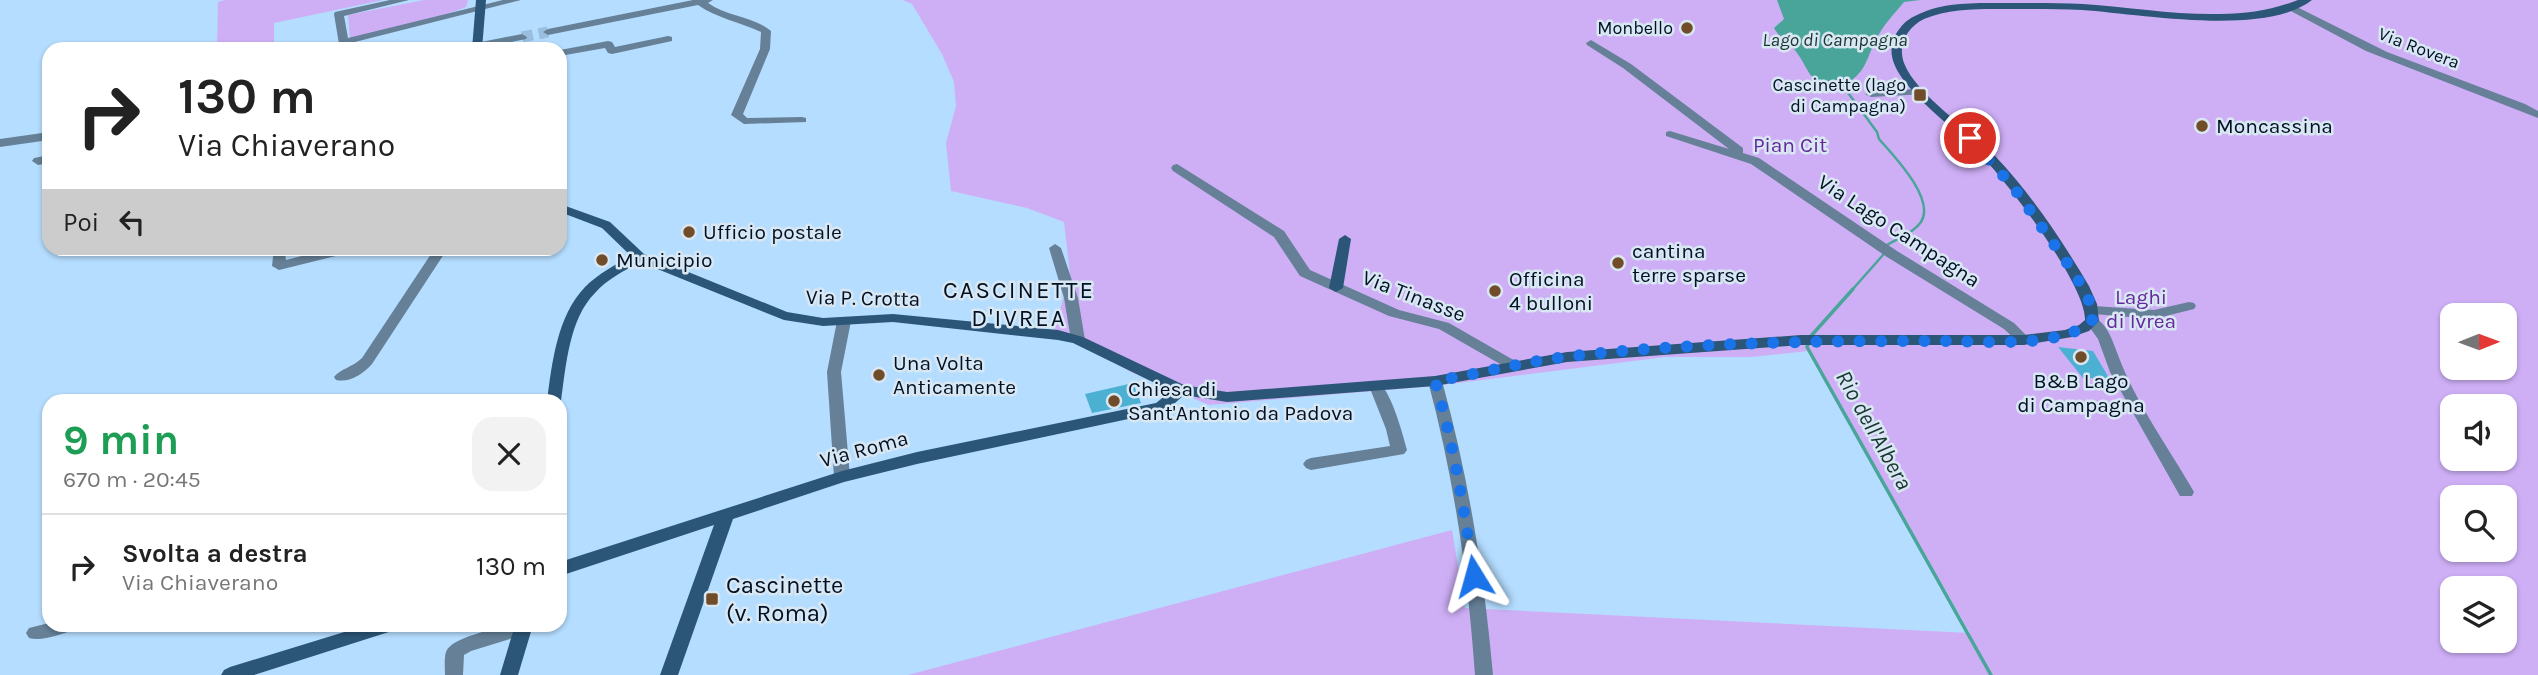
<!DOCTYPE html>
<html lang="it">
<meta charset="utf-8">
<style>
body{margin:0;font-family:Karla,sans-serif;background:#f2f2f2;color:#222;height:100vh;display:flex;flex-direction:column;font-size:26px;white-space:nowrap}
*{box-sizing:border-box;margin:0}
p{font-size:23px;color:#767676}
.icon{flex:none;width:38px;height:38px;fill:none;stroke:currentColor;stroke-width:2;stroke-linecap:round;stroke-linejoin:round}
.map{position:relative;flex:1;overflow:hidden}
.panel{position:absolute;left:42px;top:394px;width:525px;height:238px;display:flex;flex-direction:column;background:#fff;border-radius:21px;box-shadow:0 2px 5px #0004}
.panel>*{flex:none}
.guide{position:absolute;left:42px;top:42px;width:525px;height:214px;border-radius:21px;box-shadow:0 2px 5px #0004;background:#fff;color:#222;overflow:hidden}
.needle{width:46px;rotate:89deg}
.fabs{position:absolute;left:2440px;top:303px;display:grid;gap:14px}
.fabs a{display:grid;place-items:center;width:77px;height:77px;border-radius:14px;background:#fff;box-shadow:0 2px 5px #0004;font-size:35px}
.pin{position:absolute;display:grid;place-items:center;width:60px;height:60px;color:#fff;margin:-30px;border:4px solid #fff;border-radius:50%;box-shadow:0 2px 7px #0007}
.me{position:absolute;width:77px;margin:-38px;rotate:352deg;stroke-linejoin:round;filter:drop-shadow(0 0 5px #0008)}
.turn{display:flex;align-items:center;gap:24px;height:147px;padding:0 21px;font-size:32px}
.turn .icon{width:91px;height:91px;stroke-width:2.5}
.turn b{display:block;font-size:49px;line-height:60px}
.then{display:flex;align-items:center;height:66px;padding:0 21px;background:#0003;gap:14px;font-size:26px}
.round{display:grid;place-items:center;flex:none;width:74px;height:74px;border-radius:21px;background:#f2f2f2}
.summary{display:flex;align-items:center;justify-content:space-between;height:119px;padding:0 21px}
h1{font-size:42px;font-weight:700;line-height:52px;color:#1e9e55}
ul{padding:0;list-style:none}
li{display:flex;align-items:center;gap:21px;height:105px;padding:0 21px;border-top:2px solid #e0e0e0}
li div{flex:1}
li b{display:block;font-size:26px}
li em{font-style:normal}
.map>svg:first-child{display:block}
.green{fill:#ceaff6;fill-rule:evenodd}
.water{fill:#49a599}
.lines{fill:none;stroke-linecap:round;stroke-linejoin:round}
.stream-far1{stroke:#49a599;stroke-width:2.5}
.stream{stroke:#49a599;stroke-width:3.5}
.building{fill:#4bb0d2}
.street-tunnel{stroke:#9abede;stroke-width:11;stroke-dasharray:11 6;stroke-linecap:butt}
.street{fill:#658097;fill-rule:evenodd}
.secondary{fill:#2c5677;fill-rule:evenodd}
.route{stroke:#1a73e8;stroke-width:12;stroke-dasharray:0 21.6}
.poi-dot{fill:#714c28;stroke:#d9e7f2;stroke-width:2.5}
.labels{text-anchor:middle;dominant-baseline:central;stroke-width:5;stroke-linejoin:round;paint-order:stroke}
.far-poi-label{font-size:18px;fill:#001125;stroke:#d9e7f2;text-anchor:end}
.far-street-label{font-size:18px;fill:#001125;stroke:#d9e7f2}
.far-water-label{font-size:19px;font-style:italic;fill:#183531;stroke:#d9e7f2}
.poi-label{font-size:21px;fill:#001125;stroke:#d9e7f2;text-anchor:start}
.park-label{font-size:21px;fill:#66289d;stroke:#d9e7f2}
.street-label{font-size:21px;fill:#001125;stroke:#d9e7f2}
.water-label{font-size:23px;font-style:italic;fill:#183531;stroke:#d9e7f2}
.quarter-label{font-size:24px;letter-spacing:2px;fill:#001125;stroke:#d9e7f2}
.near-poi-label{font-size:24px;fill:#001125;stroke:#d9e7f2;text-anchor:start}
</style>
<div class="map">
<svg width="2538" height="675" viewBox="0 0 2538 675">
<rect width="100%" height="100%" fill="#b5ddff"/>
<path class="green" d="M225 0H383L274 23V46L269 49H217L218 2Z
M424 0H468L466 7 427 22 350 38 348 15Z
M903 0H2538V675H908L1452 530 1465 608 1970 633 1808 351 1751 357H1665L1435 386 1209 405 1131 372 1077 341 1053 335 1070 274 1064 222 1027 208 951 191 946 143 956 106 954 82 942 54 912 4ZM2452 315H2504V368H2452ZM2452 406H2504V458H2452ZM2452 497H2504V550H2452ZM2452 588H2504V640H2452Z"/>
<path class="water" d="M1777 0H1920L1904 2C1896 12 1885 23 1879 34 1865 58 1869 73 1840 87 1804 82 1812 71 1794 49 1788 40 1779 38 1774 28L1784 19Z"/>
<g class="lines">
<path class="stream-far1" d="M1843 86 1877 132 1879 139C1893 155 1936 199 1921 222 1913 233 1897 239 1885 246L1883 255 1852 290"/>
<path class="stream" d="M1853 289 1811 336 1807 347 1991 675"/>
</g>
<path class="building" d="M2058 347 2093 351 2109 378H2083Z
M1133 383 1141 403 1092 413 1085 394Z"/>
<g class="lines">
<path class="street-tunnel" d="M522 37 548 32"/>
<path class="street" d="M390 0H409L344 16 348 38 503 0H521L343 45 339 44 334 14 335 12Z
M693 0H713L708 3C727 17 753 16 771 31L770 49 743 114 747 118 802 117 806 118V122L744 124 731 115 760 49 761 32C740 22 716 18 698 5L548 35 543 32 548 29Z
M2291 4 2387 52 2525 104 2538 111V118L2366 51 2287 9V5Z
M522 34 527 37 526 39 477 49 471 46 476 43Z
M668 36 672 37V41L612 54 608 53 605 48 560 56V50L608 41 612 42 615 47Z
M1591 40 1631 64 1743 148V153L1759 158 1897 251 2014 323 2031 340 2029 343H2019L2004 329 1887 257 1751 164 1666 136V132L1670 131 1729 149 1623 68 1587 45 1586 43Z
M1921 89 1925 90V94L1871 97 1865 94 1871 91Z
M49 132V140L0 147V139Z
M49 155V163L38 165 32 161 34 158Z
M1177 164 1284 231 1310 270 1399 310 1449 323 1517 362 1519 365 1512 370 1507 368 1439 329 1389 316 1300 276 1274 237 1173 171 1171 168 1173 165Z
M1055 244 1061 248 1078 298 1085 340 1078 345 1071 340 1064 298 1049 248Z
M274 248H284L286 260 333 248H357L356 251 279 270 272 266Z
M435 248H448L372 364C363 374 350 383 336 380L334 377C340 369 353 367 362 358Z
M2189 302 2194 303 2196 306 2194 309 2154 319 2094 314 2087 310 2094 306 2154 310Z
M844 317 851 321 841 372 850 477 848 481H836L834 477 827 372 837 321Z
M2092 317C2107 321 2113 342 2118 355 2135 402 2169 448 2194 492L2192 496H2180L2110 372 2098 339 2085 321Z
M1435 376 1442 381C1469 478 1484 575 1493 675H1475C1468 575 1454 478 1428 381Z
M1376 381C1390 386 1403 435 1407 450L1404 454 1311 470 1306 468 1303 464 1306 460 1311 458 1390 446 1386 429 1369 386Z
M49 623V625H77L74 630C61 634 42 642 29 638L26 633 29 628Z
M510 625H530L532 628 529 633 471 651 464 655 463 675H445C445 668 444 658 446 652 451 637 496 629 510 625Z"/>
<path class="secondary" d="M476 0H486L482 49H472Z
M2298 0H2312C2265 37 2141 14 2082 10 2058 9 2033 9 2008 9 1981 9 1950 8 1924 19 1908 27 1897 44 1904 63 1916 95 1972 131 1996 157 2032 195 2063 242 2089 286L2097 304 2099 321 2089 331 2072 337 2024 345H1801L1567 362 1435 386 1227 402 1184 395 1166 411 1161 412 917 464 844 482 733 519 678 675H660L714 525 560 576V562L842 471 917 452 1156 403 1171 391 1073 343 1058 340 893 322 823 326 784 320 640 262C624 271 607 279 595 293 569 319 566 366 561 401L560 403V401H547C552 363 557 316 585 287 598 274 615 265 631 256L602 228 560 212V204L610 222 644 254 787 312 823 318 893 314 1058 330 1083 337 1184 385 1227 392 1435 376 1567 352 1801 335H2024L2065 330 2079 325 2085 320C2086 284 2005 179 1978 152 1954 128 1926 109 1905 82 1894 68 1886 51 1896 34 1901 26 1906 20 1915 16 1942 1 1979 3 2009 3 2033 3 2058 3 2083 4 2129 7 2174 15 2220 14 2248 14 2272 10 2298 0Z
M1345 235 1351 239 1343 288 1336 292 1329 288 1339 239Z
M367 625H398L395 630 254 675H221L224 670 230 667Z
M515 625H533L518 675H500Z"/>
</g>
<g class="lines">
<path class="route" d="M1474 576C1464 510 1454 445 1435 381 1479 374 1521 362 1565 357 1690 342 1817 341 1942 341 1982 341 2061 349 2092 321L2094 310 2075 274 2014 188 1970 138"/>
</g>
<g class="poi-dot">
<circle cx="1687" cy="28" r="7"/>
<rect x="1913" y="88" width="14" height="14" rx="3.5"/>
<circle cx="2202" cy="126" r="7"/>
<circle cx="689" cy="232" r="7"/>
<circle cx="602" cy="260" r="7"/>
<circle cx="1618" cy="263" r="7"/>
<circle cx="1495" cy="291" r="7"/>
<circle cx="2081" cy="357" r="7"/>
<circle cx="879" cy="375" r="7"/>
<circle cx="1114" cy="401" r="7"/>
<rect x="705" y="592" width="14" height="14" rx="3.5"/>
</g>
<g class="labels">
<g class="far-poi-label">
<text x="1673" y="28">Monbello</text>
<text x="1906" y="85">Cascinette (lago<tspan x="1906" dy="21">di Campagna)</tspan></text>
</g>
<g class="far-street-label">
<text transform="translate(2419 48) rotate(21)">Via Rovera</text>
</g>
<g class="far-water-label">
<text x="1835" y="40">Lago di Campagna</text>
</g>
<g class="poi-label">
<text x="2216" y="126">Moncassina</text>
<text x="703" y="232">Ufficio postale</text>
<text x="1632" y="251">cantina<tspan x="1632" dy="24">terre sparse</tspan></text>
<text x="616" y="260">Municipio</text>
<text x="1509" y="279">Officina<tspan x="1509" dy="24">4 bulloni</tspan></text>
<text x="893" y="363">Una Volta<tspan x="893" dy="24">Anticamente</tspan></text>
<text x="2081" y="381" text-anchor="middle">B&amp;B Lago<tspan x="2081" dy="24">di Campagna</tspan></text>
<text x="1128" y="389">Chiesa di<tspan x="1128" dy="24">Sant'Antonio da Padova</tspan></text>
</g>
<g class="park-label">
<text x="1790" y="145">Pian Cit</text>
<text x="2141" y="297">Laghi<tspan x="2141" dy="24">di Ivrea</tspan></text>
</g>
<g class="street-label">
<text transform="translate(1899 231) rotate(33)">Via Lago Campagna</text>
<text transform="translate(1414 296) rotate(21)">Via Tinasse</text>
<text transform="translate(863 298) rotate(1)">Via P. Crotta</text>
<text transform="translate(864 449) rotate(-15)">Via Roma</text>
</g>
<g class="water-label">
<text transform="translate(1874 430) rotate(61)">Rio dell'Albera</text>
</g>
<g class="quarter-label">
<text x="1019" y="290">CASCINETTE<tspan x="1019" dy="28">D'IVREA</tspan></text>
</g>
<g class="near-poi-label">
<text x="726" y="585">Cascinette<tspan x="726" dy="28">(v. Roma)</tspan></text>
</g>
</g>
</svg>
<div class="fabs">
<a><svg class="needle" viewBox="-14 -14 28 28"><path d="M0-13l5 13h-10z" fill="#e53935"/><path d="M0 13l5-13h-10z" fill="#767676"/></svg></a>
<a><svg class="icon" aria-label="sound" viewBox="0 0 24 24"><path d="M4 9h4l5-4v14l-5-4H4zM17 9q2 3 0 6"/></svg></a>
<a><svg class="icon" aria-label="search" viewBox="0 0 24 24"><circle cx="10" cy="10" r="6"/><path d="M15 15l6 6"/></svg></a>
<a><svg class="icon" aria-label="layers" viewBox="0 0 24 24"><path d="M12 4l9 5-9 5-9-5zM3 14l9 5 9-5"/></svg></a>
</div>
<div class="pin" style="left:1970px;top:138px;background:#d93025"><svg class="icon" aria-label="arrive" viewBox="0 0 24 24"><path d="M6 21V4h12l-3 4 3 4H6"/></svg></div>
<svg class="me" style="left:1474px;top:576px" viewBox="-20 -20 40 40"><path d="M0-17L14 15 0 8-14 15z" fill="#1a73e8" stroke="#fff" stroke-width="4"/></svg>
<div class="guide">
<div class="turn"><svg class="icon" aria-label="right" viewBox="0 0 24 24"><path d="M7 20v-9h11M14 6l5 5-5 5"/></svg><div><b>130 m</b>Via Chiaverano</div></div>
<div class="then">Poi<svg class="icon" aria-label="left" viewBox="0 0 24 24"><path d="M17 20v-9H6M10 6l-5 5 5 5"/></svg></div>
</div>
<section class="panel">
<div class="summary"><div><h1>9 min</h1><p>670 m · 20:45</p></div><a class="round"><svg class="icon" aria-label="close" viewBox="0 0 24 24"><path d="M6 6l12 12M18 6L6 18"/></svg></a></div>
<ul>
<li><svg class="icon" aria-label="right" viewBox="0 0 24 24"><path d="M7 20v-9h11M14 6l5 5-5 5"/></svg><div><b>Svolta a destra</b><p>Via Chiaverano</p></div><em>130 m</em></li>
</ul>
</section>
</div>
